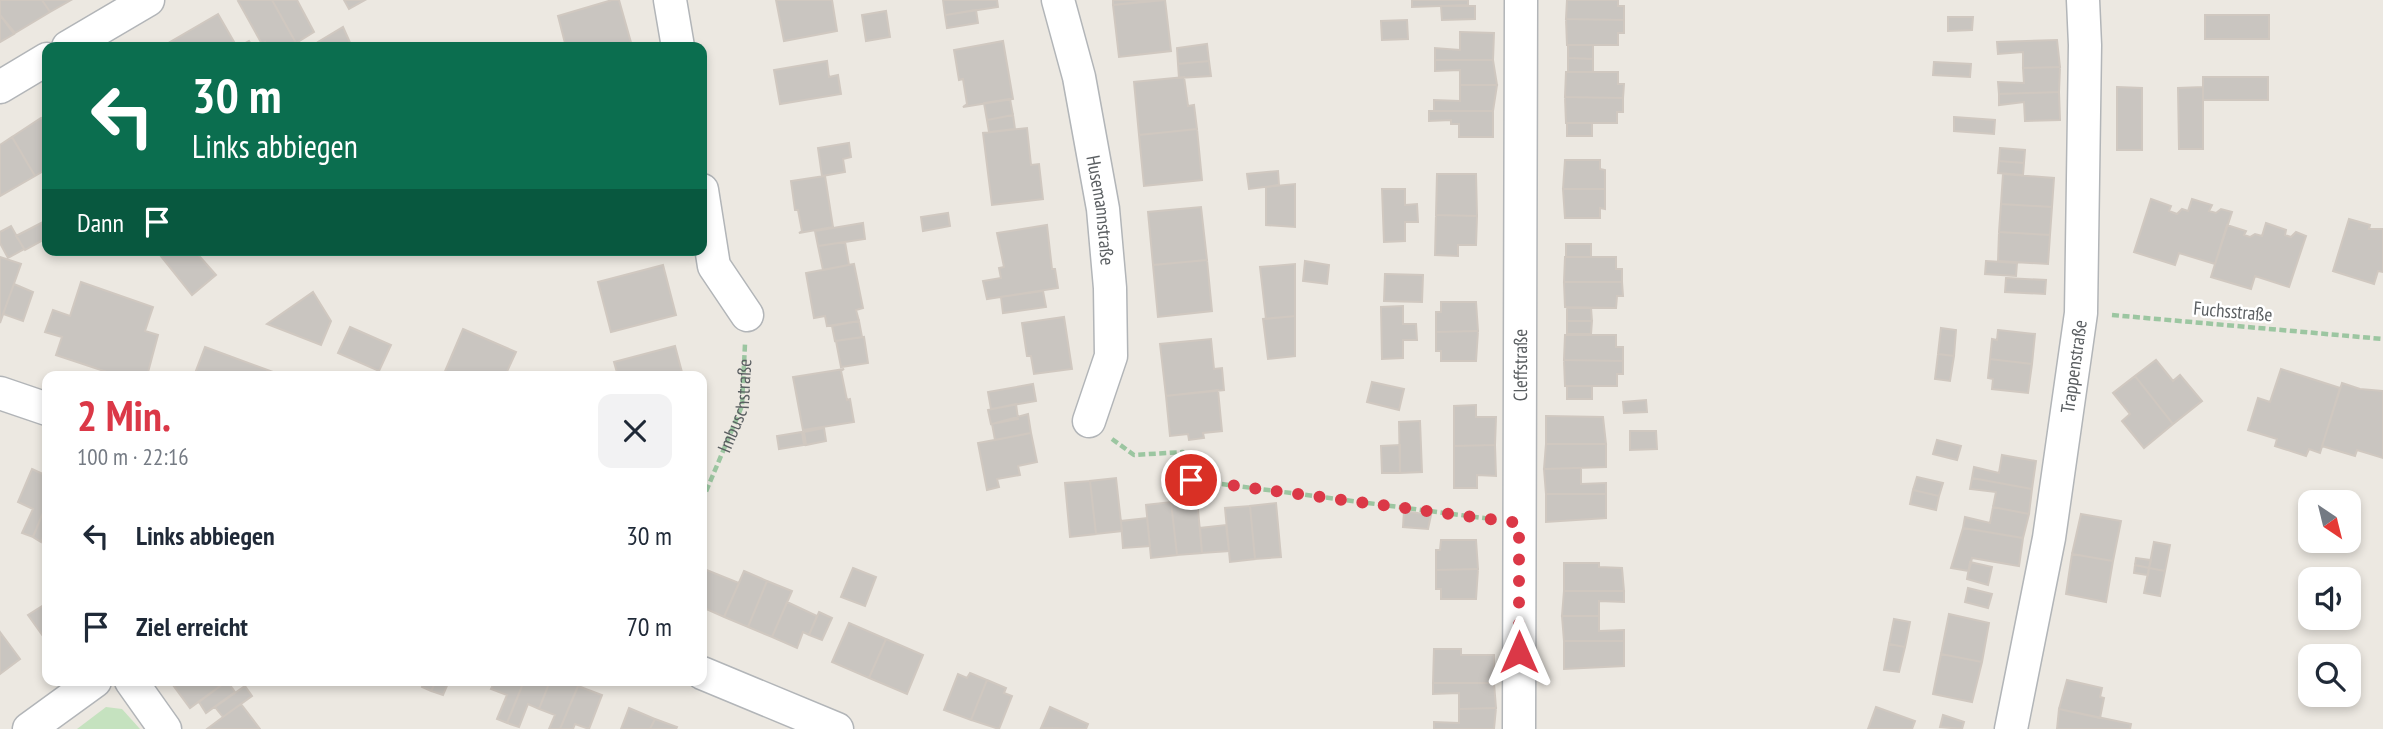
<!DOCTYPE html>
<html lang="de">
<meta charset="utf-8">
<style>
body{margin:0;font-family:"PT Sans Narrow",sans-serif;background:#f2f2f3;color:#1f2937;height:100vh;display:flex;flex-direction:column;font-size:26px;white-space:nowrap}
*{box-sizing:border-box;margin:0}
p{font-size:23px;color:#747a83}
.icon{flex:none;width:38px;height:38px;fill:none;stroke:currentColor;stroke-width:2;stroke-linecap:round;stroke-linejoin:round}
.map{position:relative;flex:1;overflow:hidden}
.drawer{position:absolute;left:42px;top:371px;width:665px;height:315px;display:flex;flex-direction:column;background:#fff;border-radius:14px;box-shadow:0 4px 10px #0003}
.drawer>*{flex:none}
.guide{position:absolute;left:42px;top:42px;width:665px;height:214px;border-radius:14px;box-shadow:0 4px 10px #0003;background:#0b6e4f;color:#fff;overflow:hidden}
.needle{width:46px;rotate:145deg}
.buttons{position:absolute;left:2298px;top:490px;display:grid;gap:14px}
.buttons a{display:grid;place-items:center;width:63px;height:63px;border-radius:14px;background:#fff;box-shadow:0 4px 10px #0003;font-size:35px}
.pin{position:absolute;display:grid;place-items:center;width:60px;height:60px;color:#fff;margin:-30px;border:4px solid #fff;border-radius:50%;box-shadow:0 2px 7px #0007}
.me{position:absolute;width:77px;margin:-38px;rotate:0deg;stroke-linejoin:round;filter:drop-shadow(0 0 5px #0008)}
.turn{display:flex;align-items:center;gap:24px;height:147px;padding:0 35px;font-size:32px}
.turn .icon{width:91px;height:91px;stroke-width:2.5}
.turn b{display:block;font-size:49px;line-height:60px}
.then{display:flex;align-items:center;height:66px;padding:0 35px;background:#0003;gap:14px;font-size:26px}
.round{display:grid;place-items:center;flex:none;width:74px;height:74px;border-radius:14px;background:#f2f2f3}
.overview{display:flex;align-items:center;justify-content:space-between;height:119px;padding:0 35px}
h1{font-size:42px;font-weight:700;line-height:52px;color:#db3847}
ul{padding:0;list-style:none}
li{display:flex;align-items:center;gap:21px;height:91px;padding:0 35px}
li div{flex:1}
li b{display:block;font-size:26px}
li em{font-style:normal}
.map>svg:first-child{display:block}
.green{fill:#c5e2bf}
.building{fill:#c9c5c0;stroke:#d0c8c0;stroke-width:2}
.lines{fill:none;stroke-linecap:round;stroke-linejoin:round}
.minor-casing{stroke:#b2b5b8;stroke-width:35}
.path{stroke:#9cc6a1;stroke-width:4.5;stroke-dasharray:7 3.5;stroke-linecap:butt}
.minor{stroke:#fff;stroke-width:32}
.route{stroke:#db3847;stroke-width:12;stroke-dasharray:0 21.6}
.labels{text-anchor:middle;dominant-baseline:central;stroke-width:5;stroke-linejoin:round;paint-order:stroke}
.street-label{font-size:19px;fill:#5a5e61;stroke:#fff}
</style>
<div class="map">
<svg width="2383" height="729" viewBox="0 0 2383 729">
<rect width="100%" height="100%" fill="#ece8e1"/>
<path class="green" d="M106 707 122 709 140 729H77Z"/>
<path class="building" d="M0 0H42L50 12 15 33 0 15Z
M42 0H71L50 12Z
M240 0H272L296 43 288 47H268L265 42 262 44 238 1Z
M272 0H297L314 32 296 43Z
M344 0H365L349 9Z
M612 0H619L632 46 566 47 558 16Z
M776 0H832L837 31 784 41Z
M943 0H997L998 7 945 15Z
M1113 0H1156L1113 5Z
M1165 0 1171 51 1119 57 1113 5Z
M1412 0H1468V5L1412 7Z
M1567 0H1618V6H1624V20L1566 19Z
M1441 6H1475V19L1442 20Z
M976 10 978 23 947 28 945 15Z
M886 11 890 37 866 41 862 15Z
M218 14 237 47H167L165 45Z
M0 15 14 34 0 42Z
M2205 15H2269V39H2205Z
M1948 17H1973L1972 30 1948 31Z
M1566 19 1624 20V33H1618V45H1567Z
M1407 20 1408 39 1382 40 1381 21Z
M343 27 352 47H322L318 42Z
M1460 32 1494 33 1493 60H1435V48L1460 50Z
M2057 40 2060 67 2023 68V52L1998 54 1997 42Z
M249 41 253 47H238Z
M1003 41 1013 99 963 107 967 104 963 79 959 80 954 50Z
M1207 44 1209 61 1178 64 1177 48Z
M1568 45H1593V59L1568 58Z
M1568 58 1593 59V72H1568Z
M1435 60H1493L1497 85H1460V70L1435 71Z
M827 61 829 77 838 75 841 94 780 104 774 70Z
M1209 61 1211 76 1179 78 1178 64Z
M1934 62 1971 64 1970 77 1933 75Z
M2060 67 2059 92 1999 94 1998 82 2024 83 2023 68Z
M1566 72H1618V84H1624L1623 98 1565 97Z
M1184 77 1188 106 1194 105 1197 129 1139 135 1134 82Z
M2203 77H2268V100H2203Z
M1460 85H1497L1493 111H1434V100L1460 101Z
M2117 87 2142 88V150H2117Z
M2203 87V149H2179L2178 88Z
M2059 92 2060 120 2025 121 2024 102 1999 105V94Z
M1565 97 1623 98V112H1617V123H1566Z
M1010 99 1013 115 987 120 984 103Z
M1429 111H1493V137H1459V124H1451V120L1429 121Z
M1013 115 1015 129 989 132 987 120Z
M47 117V169L35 176 12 137 41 118Z
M1954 117 1995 120 1994 134 1954 131Z
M1567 123H1592V136H1567Z
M1027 128 1031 165 1039 164 1043 199 992 205 983 133Z
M1197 129 1202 180 1144 186 1139 135Z
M12 137 35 176 0 196V145Z
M849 143 851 157 843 159 845 172 822 176 818 148Z
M2000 148 2025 150 2024 163 1999 161Z
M1565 160H1600V169L1605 170V189H1563Z
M1999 161 2024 163 2023 175 1998 173Z
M1278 171 1279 185 1249 189 1247 174Z
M1437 174H1476L1477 216 1436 215Z
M2003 174 2054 178 2052 207 2001 204Z
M825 176 833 227 799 233 802 231 798 210H795L791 181Z
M1295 184V227L1266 225V187Z
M1382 189H1405V205L1417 204 1418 222H1405V241L1384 242Z
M1563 189H1605V209L1600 208V218H1565Z
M2151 199 2171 206 2169 211 2177 214 2182 209 2188 211 2192 199 2212 205 2209 211 2216 213 2221 209 2232 212 2215 264 2179 253 2175 265 2134 252Z
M2001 204 2052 207 2050 235 1999 232Z
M1201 207 1207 260 1153 265 1148 212Z
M948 213 950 226 923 231 921 217Z
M1436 215 1477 216 1476 245H1458V256L1435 255Z
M2349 219 2370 225 2369 229H2383V272L2378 271 2374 284 2333 271Z
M47 220V238L25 250 16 236Z
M863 223 865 239 818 246 815 231Z
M2266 223 2286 230 2285 235 2291 237 2296 232 2306 236 2289 287 2255 276 2251 289 2211 277 2227 225 2246 231 2244 235 2250 237 2255 234 2262 236Z
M1047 225 1052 269H1055L1058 288 987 299 983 281 1001 278 999 268 1004 267 997 233Z
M11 226 24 249 8 258 0 243V232Z
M1999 232 2050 235 2048 264 1998 261Z
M845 242 849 265 823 270 818 246Z
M1566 244H1591V257H1566Z
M156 250H194L216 275 192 295Z
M0 257 21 264 0 323Z
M1565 257H1616V269H1622V282H1564Z
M1207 260 1212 311 1158 317 1153 265Z
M1305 261 1329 265 1327 284 1303 281Z
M1986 261 2017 263 2016 276 1985 274Z
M854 264 863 308 856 310 859 321 827 326 825 316 814 318 806 273Z
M1295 264V316L1266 319 1260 267Z
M663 265 676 315 611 332 598 282Z
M1385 274 1423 275 1422 302 1384 301Z
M2006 278 2046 280 2045 294 2005 292Z
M81 282 153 307 145 331 158 335 147 376H119L56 355 62 337 45 332 53 310 70 316Z
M1564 282H1622L1623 296H1617L1616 308 1565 307Z
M14 284 33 292 23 321 3 314Z
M1043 291 1046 307 1003 313 1001 297Z
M313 292 331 321 321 345 267 324Z
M1441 302H1476L1478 331 1436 332V312H1441Z
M1403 306V324H1416L1417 340H1403V358L1382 359 1381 307Z
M1567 308H1591L1592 321H1567Z
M1295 316V356L1268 359 1263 319Z
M1064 317 1072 369 1034 374 1031 356H1027L1022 323Z
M859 321 862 337 835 341 832 326Z
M1567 321H1592L1591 334H1567Z
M350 327 391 345 379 371 338 353Z
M1941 328 1956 330 1954 356 1938 354Z
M463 329 516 352 505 376H443Z
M1998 330 2035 334 2032 364 1990 359 1992 339 1997 340Z
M1478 331 1476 361H1441V351H1436V332Z
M1565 335H1616V347H1623V361L1564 360Z
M864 337 868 363 841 367 836 341Z
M1211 339 1214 369 1222 368 1224 390 1166 396 1160 344Z
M675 346 683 376H618L614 362Z
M205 347 284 376H194Z
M1938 354 1954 356 1950 381 1935 379Z
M1990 359 2032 364 2028 393 1992 389 1993 379 1988 378Z
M1564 360 1623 361V374H1617V386H1565Z
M2156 360 2173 381 2180 375 2202 401 2173 424 2135 376Z
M844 369 841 371 847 400 850 399 854 422 803 430 793 377Z
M2281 369 2340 388 2320 453 2309 449 2306 456 2275 446 2277 439 2248 430 2258 398 2270 402Z
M2135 376 2173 424 2144 448 2122 421 2130 414 2113 393Z
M1372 382 1404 389 1399 410 1367 402Z
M2342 383 2360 389 2383 391V458L2357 450 2355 456 2322 446Z
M1033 384 1036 401 991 409 988 392Z
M1567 386H1592V399H1567Z
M1218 390 1222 431 1203 433 1204 438 1189 440 1188 434 1170 436 1166 396Z
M1646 400 1647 412 1624 413 1623 402Z
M1016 404 1018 419 991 424 988 410Z
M1476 405V417H1496L1495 445 1454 446V406Z
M1028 414 1031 433 995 440 992 424Z
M1546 416 1603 417 1606 444H1546Z
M1420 421 1422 472 1400 473 1399 422Z
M824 428 826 441 806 445 804 432Z
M1630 431H1656L1657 449 1630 450Z
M802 432 804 445 779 449 777 436Z
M1031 433 1037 462 1018 466 1020 475 997 479 999 487 987 490 978 443Z
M1937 440 1961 446 1957 460 1933 454Z
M1546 444H1606V467L1544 469Z
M1400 445V473H1382L1381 446Z
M1495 445 1496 476 1477 475V488H1454V446Z
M2002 455 2036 461 2032 489 1972 478 1974 467 1999 473Z
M1581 468V484L1606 483V494H1546L1544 469Z
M32 469 47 476V503L33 537 22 533 33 509 18 502Z
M1917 477 1943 483 1939 496 1913 490Z
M1116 478 1122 531 1096 534 1090 481Z
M1972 478 2032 489 2029 514 1993 507 1996 492 1970 489Z
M1090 481 1096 534 1070 537 1065 483Z
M1913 490 1939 496 1936 510 1910 504Z
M1546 494H1606V518L1546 522Z
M1197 499 1202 553 1177 555 1171 502Z
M1171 502 1177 555 1151 558 1146 505Z
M47 503V527L41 542 33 537Z
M1276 503 1281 557 1255 559 1250 506Z
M1250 506 1255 559 1230 562 1225 508Z
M1993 507 2029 514 2023 538 1963 528 1965 517 1990 523Z
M1404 511 1431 515 1428 529 1403 527Z
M2081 514 2121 521 2113 561 2072 554Z
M1147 518 1150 546 1123 548 1121 521Z
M1226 525 1229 551 1202 553 1200 528Z
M1963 528 2023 538 2019 566 1972 558 1969 571 1951 568Z
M1441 540H1476L1478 569 1436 570V550H1440Z
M2154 542 2170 545 2165 571 2149 568Z
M2072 554 2113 561 2106 602 2066 594Z
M2136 558 2151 560 2149 568 2135 565Z
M1970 562 1992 567 1988 585 1967 579Z
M1564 563H1599V567L1622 568 1624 591H1564Z
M2135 565 2149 568 2148 575 2134 573Z
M853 568 876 577 865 606 841 597Z
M2149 568 2165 571 2160 596 2144 593Z
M704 569 739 583 724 617 702 607Z
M1478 569 1476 599H1441V589H1436V570Z
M744 571 767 581 748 627 724 617Z
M767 581 792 591 772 637 748 627Z
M1968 588 1992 594 1988 608 1965 602Z
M1564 591H1624V602L1599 601V616H1562Z
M787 602 817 616 809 635 803 632 797 648 772 637Z
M44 605 47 610 45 639 28 615Z
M819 612 832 618 822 640 809 635Z
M1949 614 1989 623 1982 662 1941 654Z
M1562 616H1599V631L1624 630V641H1564Z
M1894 619 1910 622 1905 647 1889 644Z
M849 623 886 639 869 678 832 662Z
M0 632 20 659 0 674Z
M886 639 923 655 907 694 869 678Z
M1564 641H1624V666L1564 669Z
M1889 644 1905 647 1899 672 1884 670Z
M1434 649H1461V655H1494V683H1433Z
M1941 654 1982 662 1972 702 1933 694Z
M970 673 987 680 971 720 944 710 958 674 967 678Z
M987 680 1006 688 1004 693 1012 696 999 729 971 720Z
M2067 680 2102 688 2100 697 2104 698 2100 718 2059 709Z
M170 681H227L190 708Z
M227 681 235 692 206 713 199 702Z
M424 681H436L431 691 422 687Z
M436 681H449L443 695 431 691Z
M495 681H524L507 723 497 719 507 695 491 689Z
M524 681H550L539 709 528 704 519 727 507 723Z
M550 681H567L578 686 560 729H549L555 715 539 709Z
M1433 683H1494L1496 708 1459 709V693L1433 694Z
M245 686 252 696 223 717 215 707Z
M578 686 602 695 589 729 575 724 573 729H560Z
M241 704 260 729H207L223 717Z
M1050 707 1088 724 1086 729 1041 728Z
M1876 707 1915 721 1912 729H1868Z
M629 708 655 719 650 729H621Z
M1496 708 1494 729H1434V722L1459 723V709Z
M2059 709 2131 724 2130 729H2057Z
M1943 715 1964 722 1962 729 1940 727Z
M655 719 677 727 676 729H650Z"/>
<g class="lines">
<g class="minor-casing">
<g id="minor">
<path d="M670 0 678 47"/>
<path id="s2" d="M1058 0 1079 77 1103 209 1110 288 1111 356 1089 421"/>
<path d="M68 47 148 0"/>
<path d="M0 87 47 59"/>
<path d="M702 190 714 266 747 315"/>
<path d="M0 393 47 409"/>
<path d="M702 673 837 729"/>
<path d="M131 681 165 729"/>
<path d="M29 729 95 681"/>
<path id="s3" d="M1519 729 1521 0"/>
<path id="s4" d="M2011 729 2049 538 2081 313 2085 45 2083 0"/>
</g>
</g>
<g class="path">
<path d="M2112 315 2383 339"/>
<path d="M1112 439 1134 455 1183 452 1191 480 1491 519"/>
<path id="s1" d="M702 501 742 406 745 344"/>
</g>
<use href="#minor" class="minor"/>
</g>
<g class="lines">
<path class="route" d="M1191 480 1519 523V652"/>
</g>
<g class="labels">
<g class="street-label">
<text stroke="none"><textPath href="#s2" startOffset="215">Husemannstraße</textPath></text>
<text transform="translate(2233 311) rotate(5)">Fuchsstraße</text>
<text stroke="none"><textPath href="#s3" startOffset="364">Cleffstraße</textPath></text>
<text stroke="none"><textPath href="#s4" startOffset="368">Trappenstraße</textPath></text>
<text stroke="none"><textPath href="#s1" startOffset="102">Imbuschstraße</textPath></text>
</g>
</g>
</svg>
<div class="buttons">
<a><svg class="needle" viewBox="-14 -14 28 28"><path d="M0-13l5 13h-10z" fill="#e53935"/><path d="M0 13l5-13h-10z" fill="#747a83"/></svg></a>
<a><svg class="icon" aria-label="sound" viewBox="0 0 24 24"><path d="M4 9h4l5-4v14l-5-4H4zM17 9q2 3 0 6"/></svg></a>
<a><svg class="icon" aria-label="search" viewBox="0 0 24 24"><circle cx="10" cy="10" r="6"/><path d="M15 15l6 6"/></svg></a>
</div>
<div class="pin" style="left:1191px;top:480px;background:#d93025"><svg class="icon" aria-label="arrive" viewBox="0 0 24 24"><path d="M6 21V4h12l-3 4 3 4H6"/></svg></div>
<svg class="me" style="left:1519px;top:652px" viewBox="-20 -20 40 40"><path d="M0-17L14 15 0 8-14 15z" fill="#db3847" stroke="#fff" stroke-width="4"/></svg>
<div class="guide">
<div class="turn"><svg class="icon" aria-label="left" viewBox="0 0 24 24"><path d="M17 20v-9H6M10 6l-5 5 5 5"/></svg><div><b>30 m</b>Links abbiegen</div></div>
<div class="then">Dann<svg class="icon" aria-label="arrive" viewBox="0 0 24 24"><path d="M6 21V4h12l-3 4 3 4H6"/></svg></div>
</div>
<section class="drawer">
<div class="overview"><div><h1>2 Min.</h1><p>100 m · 22:16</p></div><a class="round"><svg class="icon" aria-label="close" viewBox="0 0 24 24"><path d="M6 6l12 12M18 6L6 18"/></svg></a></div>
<ul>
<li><svg class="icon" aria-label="left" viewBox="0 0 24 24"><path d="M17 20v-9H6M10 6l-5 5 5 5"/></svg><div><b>Links abbiegen</b></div><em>30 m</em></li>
<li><svg class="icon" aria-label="arrive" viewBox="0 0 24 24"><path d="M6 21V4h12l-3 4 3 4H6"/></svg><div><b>Ziel erreicht</b></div><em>70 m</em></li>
</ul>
</section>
</div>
